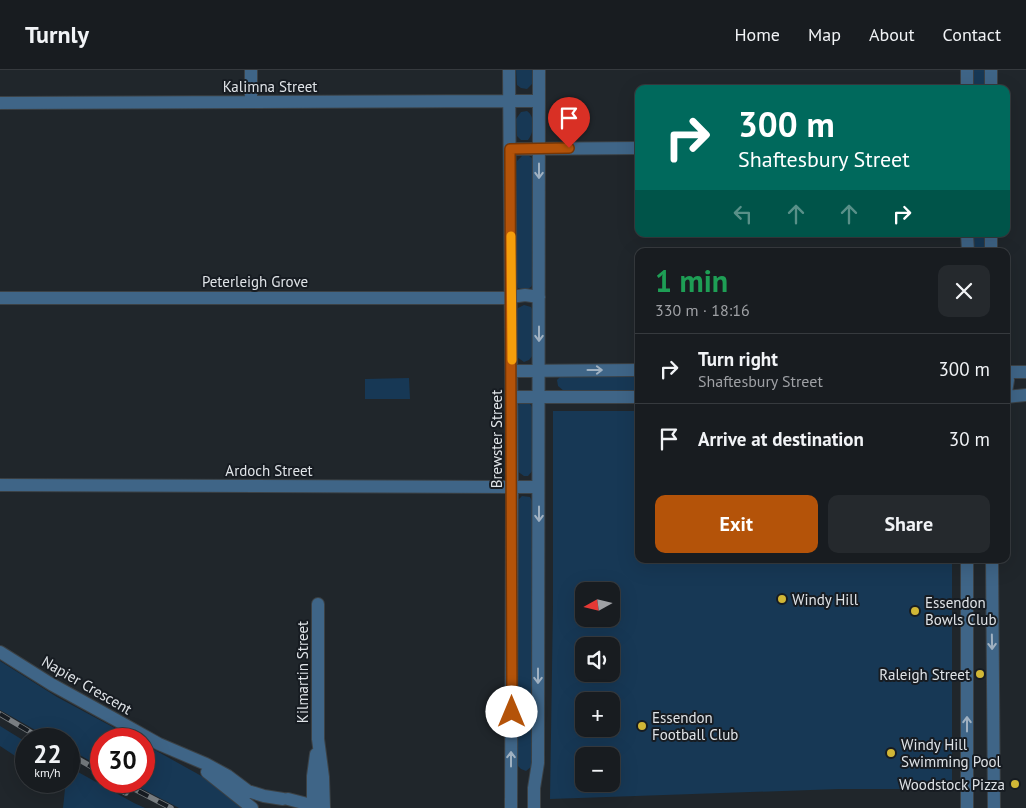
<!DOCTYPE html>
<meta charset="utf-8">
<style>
body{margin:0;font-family:"PT Sans",sans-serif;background:#25292d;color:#f1f3f6;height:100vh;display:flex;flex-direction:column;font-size:19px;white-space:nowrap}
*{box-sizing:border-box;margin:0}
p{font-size:16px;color:#9fa1a5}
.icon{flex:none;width:28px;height:28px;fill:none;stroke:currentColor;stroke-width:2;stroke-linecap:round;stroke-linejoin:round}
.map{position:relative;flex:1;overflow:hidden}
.details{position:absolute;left:635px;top:178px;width:375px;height:315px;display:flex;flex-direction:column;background:#181c20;border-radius:10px;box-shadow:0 5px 20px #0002,0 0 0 1px #363a3e}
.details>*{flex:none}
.hud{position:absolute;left:635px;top:15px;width:375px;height:152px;border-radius:10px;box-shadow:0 5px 20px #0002,0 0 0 1px #363a3e;background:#00695c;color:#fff;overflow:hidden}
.needle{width:32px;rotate:262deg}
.fabs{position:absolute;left:575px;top:512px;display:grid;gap:10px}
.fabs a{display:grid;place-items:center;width:45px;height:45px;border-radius:10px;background:#181c20;box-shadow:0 5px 20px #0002,0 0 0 1px #363a3e;font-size:25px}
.speed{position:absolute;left:15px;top:658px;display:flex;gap:10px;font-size:25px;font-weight:700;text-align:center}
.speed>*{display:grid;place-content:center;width:65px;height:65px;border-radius:50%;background:#181c20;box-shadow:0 5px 20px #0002,0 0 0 1px #363a3e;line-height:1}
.speed small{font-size:12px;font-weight:400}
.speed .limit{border:8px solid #d22;background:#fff;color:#111}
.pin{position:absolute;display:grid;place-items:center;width:42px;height:42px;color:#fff;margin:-51px -21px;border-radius:50% 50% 50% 0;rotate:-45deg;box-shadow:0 0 5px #0007}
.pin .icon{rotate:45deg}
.me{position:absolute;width:55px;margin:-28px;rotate:0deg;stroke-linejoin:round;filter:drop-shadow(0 0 4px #0008)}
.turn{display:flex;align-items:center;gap:18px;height:105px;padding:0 20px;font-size:22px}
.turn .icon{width:65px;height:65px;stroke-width:2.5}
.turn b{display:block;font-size:35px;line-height:42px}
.lanes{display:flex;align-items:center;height:48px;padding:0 20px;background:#0003;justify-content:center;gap:25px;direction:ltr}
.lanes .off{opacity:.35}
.round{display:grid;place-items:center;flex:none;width:52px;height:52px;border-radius:10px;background:#25292d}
.overview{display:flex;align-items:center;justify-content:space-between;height:85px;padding:0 20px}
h1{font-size:30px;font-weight:700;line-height:38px;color:#1e9e55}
.action{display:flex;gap:10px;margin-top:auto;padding:10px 20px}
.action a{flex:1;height:58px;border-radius:10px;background:#b45309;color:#fff;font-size:20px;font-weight:700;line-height:58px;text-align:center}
.action a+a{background:#25292d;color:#f1f3f6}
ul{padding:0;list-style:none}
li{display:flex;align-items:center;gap:15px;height:70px;padding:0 20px;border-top:1px solid #363a3e}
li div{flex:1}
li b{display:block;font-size:19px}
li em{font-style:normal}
header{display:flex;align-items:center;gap:30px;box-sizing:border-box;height:70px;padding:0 25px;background:#181c20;border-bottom:1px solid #363a3e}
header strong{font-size:24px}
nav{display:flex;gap:28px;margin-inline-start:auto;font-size:18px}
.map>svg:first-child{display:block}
.green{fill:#173855;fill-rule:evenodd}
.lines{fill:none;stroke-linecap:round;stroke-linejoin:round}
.minor-casing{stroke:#3b4145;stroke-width:14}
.minor{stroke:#3f6587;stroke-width:12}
.rail-casing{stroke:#797e82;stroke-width:5.5}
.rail{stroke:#171c22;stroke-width:4;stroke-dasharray:11;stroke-linecap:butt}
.oneway{stroke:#a0b1c1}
.route-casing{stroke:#753606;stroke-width:12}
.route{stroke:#b45309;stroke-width:9}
.slow{stroke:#f59e0b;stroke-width:9}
.poi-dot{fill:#d1b736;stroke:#171c22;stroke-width:2}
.labels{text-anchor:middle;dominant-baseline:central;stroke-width:4;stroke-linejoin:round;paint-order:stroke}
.street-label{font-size:15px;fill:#e0e4e8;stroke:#171c22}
.poi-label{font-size:15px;fill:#e0e4e8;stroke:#171c22;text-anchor:start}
</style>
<header>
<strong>Turnly</strong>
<nav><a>Home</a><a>Map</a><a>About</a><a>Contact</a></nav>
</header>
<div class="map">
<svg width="1026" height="738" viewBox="0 0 1026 738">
<rect width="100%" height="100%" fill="#20262b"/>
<path class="green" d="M516 0H532V14L527 19 521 18 517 15Z
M971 0H986V19H971Z
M527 41C536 47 534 63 528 70H521L517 66 516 49 521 42Z
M522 86H529L532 88 533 213 531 217 526 220 518 218 517 212V91Z
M972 164H987V181H972Z
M524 235 531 237 533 241V285L529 290 524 292 517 287 516 242 518 238Z
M561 306H639V321H564L558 316 557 310Z
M409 308 410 329H365V309Z
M521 332H529L533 339V400L528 406H524L517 401V337Z
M553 341H639V489H952V719H839L550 729 553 536ZM584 521H611V549H584ZM584 576H611V604H584ZM584 631H611V659H584ZM584 686H611V714H584Z
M522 426 530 427 533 433 532 696 526 701 521 699 517 695V431Z
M0 591 57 627 135 669H101V697L69 679V669H51L0 640Z
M0 656 26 672V693L0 676Z
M144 674 214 713 245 738H179L127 711H144Z
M69 697 134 733 145 738H63L65 719 54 711H69Z"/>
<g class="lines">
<g class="minor-casing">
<path id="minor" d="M251 0V32
M509 0 512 417 511 738
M967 19V0
M991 19V0
M0 33 539 31
M510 79 639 78
M967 164 968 181
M991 164V181
M0 228H505L525 225 539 227
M512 301 639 300
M1006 302H1026
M1006 306 1008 310 1006 322
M512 327H639
M1006 327 1026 325
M0 415 538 417
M967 489V738
M992 489 994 738
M318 534V669L323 707 324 738
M0 582 51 614 118 651 159 674 206 694 228 706 248 721 264 726 283 729
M207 702 252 738
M288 729 319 737
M313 738V706L316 684
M534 738V718L538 693 539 0"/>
</g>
<use href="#minor" class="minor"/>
<g class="rail-casing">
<path id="rail" d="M0 644 42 669
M69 684 101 702
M103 711 126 723
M119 711 171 738"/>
</g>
<use href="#rail" class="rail"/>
</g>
<defs><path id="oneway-shaft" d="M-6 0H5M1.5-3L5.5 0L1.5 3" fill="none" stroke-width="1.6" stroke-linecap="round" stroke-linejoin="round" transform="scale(1.25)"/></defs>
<g class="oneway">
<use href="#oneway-shaft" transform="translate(539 101) rotate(90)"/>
<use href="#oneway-shaft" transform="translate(539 264) rotate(90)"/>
<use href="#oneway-shaft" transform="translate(595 300)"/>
<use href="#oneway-shaft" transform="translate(539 444) rotate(90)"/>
<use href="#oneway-shaft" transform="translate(992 572) rotate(89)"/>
<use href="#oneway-shaft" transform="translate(538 606) rotate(90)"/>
<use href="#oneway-shaft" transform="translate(967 654) rotate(-90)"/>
<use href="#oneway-shaft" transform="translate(511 689) rotate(-90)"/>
</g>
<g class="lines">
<g class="route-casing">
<path id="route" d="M512 642 510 79 569 78"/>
</g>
<use href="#route" class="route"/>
<path class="slow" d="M511 166 512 290"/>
</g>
<g class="poi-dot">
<circle cx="782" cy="529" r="5"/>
<circle cx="915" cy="541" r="5"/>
<circle cx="980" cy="604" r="5"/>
<circle cx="642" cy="656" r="5"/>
<circle cx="891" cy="683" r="5"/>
<circle cx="1015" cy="714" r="5"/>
</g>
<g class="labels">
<g class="street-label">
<text x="270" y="16">Kalimna Street</text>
<text x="255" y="211">Peterleigh Grove</text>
<text transform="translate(496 369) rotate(-90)">Brewster Street</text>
<text x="269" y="400">Ardoch Street</text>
<text transform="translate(302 602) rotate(-90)">Kilmartin Street</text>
<text transform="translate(87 615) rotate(30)">Napier Crescent</text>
</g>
<g class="poi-label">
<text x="792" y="529">Windy Hill</text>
<text x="925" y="532">Essendon<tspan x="925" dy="17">Bowls Club</tspan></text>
<text x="970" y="604" text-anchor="end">Raleigh Street</text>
<text x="652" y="647">Essendon<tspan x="652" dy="17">Football Club</tspan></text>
<text x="901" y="674">Windy Hill<tspan x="901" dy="17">Swimming Pool</tspan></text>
<text x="1005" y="714" text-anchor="end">Woodstock Pizza</text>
</g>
</g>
</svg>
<div class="fabs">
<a><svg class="needle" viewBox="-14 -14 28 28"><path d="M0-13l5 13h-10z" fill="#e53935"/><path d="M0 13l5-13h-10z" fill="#9fa1a5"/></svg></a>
<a><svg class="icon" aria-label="sound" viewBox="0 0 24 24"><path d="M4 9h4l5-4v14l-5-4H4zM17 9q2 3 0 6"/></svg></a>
<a>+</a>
<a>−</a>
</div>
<div class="speed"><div>22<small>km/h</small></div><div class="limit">30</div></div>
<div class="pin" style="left:569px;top:78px;background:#d93025"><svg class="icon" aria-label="arrive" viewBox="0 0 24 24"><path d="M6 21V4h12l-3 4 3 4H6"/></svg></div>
<svg class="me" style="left:512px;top:642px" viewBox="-20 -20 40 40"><circle r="19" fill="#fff"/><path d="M0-13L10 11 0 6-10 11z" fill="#b45309"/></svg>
<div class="hud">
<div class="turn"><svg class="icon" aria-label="right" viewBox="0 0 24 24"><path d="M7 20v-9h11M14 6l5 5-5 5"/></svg><div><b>300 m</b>Shaftesbury Street</div></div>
<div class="lanes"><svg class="icon off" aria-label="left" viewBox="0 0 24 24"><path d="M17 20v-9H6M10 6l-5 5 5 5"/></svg><svg class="icon off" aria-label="ahead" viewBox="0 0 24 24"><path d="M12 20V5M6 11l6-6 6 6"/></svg><svg class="icon off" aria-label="ahead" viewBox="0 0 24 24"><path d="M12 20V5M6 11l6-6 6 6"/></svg><svg class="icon" aria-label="right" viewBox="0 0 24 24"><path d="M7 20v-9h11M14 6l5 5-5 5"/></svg></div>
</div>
<section class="details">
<div class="overview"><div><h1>1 min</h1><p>330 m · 18:16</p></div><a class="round"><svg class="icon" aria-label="close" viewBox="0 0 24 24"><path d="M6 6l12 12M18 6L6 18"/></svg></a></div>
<ul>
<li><svg class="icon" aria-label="right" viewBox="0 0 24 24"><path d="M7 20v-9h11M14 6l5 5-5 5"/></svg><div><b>Turn right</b><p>Shaftesbury Street</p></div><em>300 m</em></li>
<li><svg class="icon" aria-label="arrive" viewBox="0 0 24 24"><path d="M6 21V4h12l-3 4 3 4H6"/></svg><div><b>Arrive at destination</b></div><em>30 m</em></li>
</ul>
<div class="action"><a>Exit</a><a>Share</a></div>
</section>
</div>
